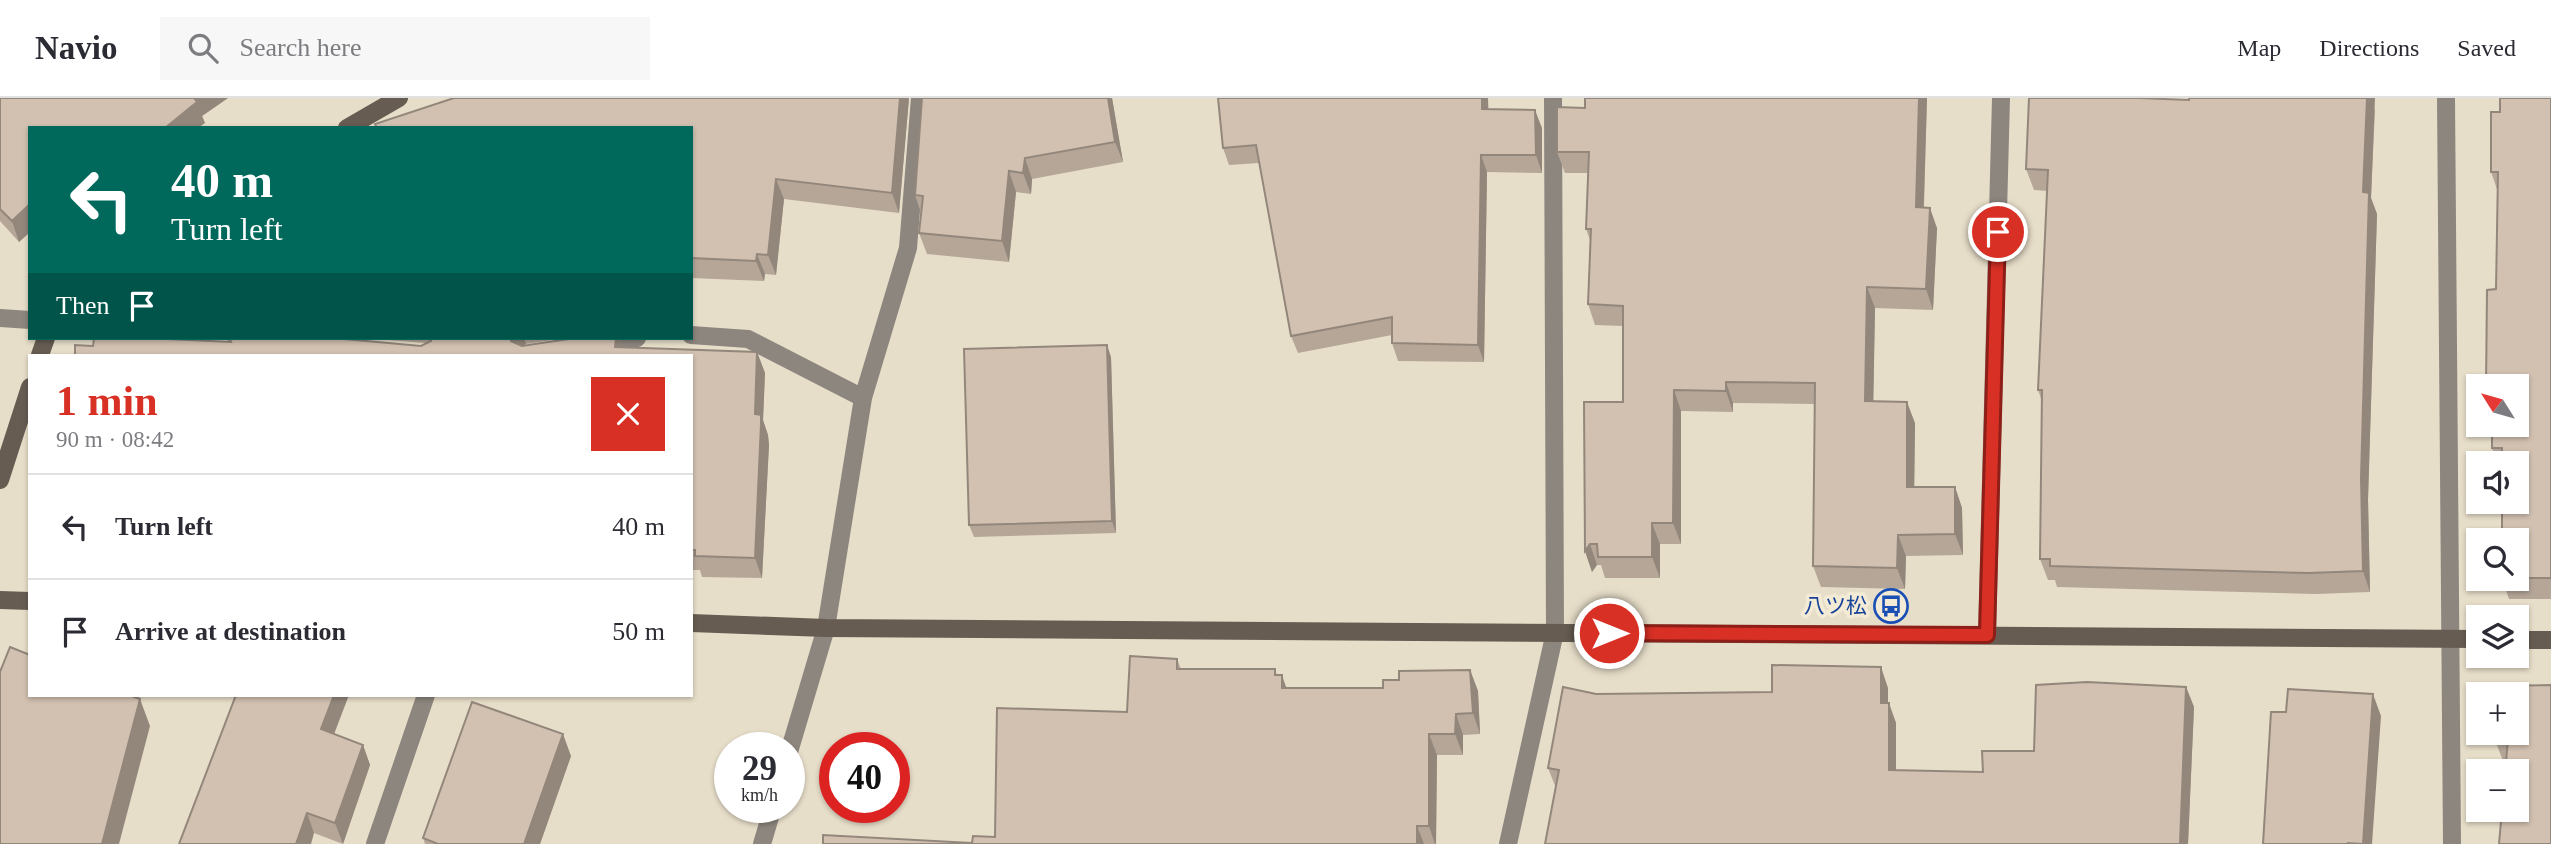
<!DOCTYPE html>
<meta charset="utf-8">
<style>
body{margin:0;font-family:"Times New Roman","Noto Sans JP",serif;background:#f7f7f7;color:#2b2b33;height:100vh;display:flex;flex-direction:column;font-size:26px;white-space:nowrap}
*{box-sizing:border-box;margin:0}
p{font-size:23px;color:#7c7c81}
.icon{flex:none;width:38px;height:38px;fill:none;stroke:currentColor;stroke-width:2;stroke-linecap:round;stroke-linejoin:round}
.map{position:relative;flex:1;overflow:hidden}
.sheet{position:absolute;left:28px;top:256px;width:665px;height:343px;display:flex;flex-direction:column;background:#fff;border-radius:0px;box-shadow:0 2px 5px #0004}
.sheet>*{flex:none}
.hud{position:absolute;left:28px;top:28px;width:665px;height:214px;border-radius:0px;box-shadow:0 2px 5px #0004;background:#00695c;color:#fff;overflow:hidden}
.needle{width:46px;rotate:307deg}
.fabs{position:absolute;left:2466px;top:276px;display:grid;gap:14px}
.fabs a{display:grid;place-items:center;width:63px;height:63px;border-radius:0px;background:#fff;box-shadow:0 2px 5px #0004;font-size:35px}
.speed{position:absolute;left:714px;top:634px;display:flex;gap:14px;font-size:35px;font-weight:700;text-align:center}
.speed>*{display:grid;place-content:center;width:91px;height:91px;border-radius:50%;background:#fff;box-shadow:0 2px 5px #0004;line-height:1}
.speed small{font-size:18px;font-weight:400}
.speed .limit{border:10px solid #d22;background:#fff;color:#111}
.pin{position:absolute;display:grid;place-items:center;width:60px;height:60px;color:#fff;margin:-30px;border:4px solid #fff;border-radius:50%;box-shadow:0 2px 7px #0007}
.me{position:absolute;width:77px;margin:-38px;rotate:90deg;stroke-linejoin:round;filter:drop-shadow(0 0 5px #0008)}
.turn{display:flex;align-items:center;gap:24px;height:147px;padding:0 28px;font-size:32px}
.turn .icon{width:91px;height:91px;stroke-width:2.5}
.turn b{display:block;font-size:49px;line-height:60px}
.then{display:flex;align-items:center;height:66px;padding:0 28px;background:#0003;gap:14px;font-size:26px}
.round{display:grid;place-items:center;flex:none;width:74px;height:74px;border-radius:0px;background:#f7f7f7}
.overview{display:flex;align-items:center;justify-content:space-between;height:119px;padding:0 28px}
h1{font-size:42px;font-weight:700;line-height:52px;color:#d93025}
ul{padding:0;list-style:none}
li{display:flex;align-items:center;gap:21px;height:105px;padding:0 28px;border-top:2px solid #e1e1e2}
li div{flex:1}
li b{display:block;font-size:26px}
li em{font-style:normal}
header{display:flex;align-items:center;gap:42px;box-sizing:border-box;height:98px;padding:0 35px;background:#fff;border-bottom:2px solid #e1e1e2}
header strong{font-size:33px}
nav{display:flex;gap:38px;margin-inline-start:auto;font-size:24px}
.search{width:490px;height:63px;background:#f7f7f7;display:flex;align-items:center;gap:18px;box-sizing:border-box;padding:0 24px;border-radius:0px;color:#7c7c81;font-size:26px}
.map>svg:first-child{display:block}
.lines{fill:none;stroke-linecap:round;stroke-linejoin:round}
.street{stroke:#8d867f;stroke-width:18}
.secondary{stroke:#665c52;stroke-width:18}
.wall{fill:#b5a698}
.shaded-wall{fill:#93877c}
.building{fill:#d2c1b1;stroke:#93877c;stroke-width:2}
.route-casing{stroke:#8d1f18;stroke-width:18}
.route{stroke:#d93025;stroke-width:12}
.labels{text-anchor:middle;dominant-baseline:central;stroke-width:7;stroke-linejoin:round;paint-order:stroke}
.transit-label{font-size:21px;fill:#164399;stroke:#f4ebd6;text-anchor:end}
</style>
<header>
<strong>Navio</strong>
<div class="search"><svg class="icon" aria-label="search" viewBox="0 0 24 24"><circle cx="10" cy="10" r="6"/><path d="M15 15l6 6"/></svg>Search here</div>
<nav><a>Map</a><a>Directions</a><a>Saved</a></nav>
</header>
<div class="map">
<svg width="2551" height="746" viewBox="0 0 2551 746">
<rect width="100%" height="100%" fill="#e7dec9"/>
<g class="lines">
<path class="street" d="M2446 0 2452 746
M0 220 30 222
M691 237 748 241 863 300
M599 246 637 240
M1987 537 2001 0
M789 654 826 530 863 300 908 150 920 0
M375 746 426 597
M762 746 773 709
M1508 746 1555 534 1553 0"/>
<path class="secondary" d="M347 30 399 0
M40 257 46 240
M0 382 30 289
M0 502 30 503
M691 525 826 530 2478 541
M2516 542H2551"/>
</g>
<path class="wall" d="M0 0H228L202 18 205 25 30 30V134L19 144 0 123Z
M454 0H909L899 115 784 101 776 177 765 176 764 183 691 180V30Z
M922 0H1112L1123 64 1032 81 1031 96 1016 94 1009 164 927 156 919 135 921 115 915 97Z
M1218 0H1488V11L1542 30V75L1487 74 1484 264 1398 263 1392 245V237L1298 255 1291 238 1259 65 1229 67 1223 50Z
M1927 0 1924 109 1937 130 1933 212 1875 210 1873 303 1915 325 1914 389H1955L1962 410 1963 457 1906 458 1905 491 1821 489 1813 468 1815 306 1733 305V314L1681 313V446H1660V480H1605L1601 467H1597L1592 474 1585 453 1623 304V228L1595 227 1588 206 1590 142 1586 131 1588 75H1565L1557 54 1585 10Z
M2551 0V501H2509L2502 481H2516V366H2497L2492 350 2498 94 2491 74 2500 14Z
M2375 11 2371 100 2377 116 2368 401 2370 494 2316 496 2057 489 2055 482H2048L2040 461 2042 303 2038 292 2047 93 2034 92 2026 71Z
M226 240H333L421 248 426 245 363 240H565L526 246 524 248 575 240H619L622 249 757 254 765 275 763 322 768 337 769 347 762 480 702 479 700 472H691V257L93 248 228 244Z
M1111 259 1116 435 974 439 969 427Z
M1177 561 1181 571H1275L1277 577 1287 590H1383L1399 582 1470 572 1478 593 1480 636 1463 637V657H1437L1436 746H823L972 745 995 739 1127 614Z
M2551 587 2506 663H2503L2495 642Z
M2186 589 2194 609 2188 746H1545L1556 690 1548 670 1596 596 1772 594 1888 590V605L1896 625V672L1983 674Z
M236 597 363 647 370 667 343 746 314 735Z
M571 658 540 746H425L423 740Z"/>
<path class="shaded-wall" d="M194 0H228L202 18 205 25 198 30H165Z
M900 0H909L899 115 892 95Z
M1108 0H1112L1123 64 1115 44Z
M1482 0H1488L1489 28 1482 11Z
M1919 0H1927L1923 130 1916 109Z
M2367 0H2375L2371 100 2377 116 2368 401 2370 494 2363 473 2361 380 2363 94Z
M1535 12 1542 30V75L1536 57Z
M1481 57 1487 74 1484 264 1478 247Z
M1025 60 1032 81 1031 96 1023 75Z
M1009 73 1016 94 1009 164 1002 143Z
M776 81 784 101 776 177 768 157Z
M30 106V134L19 144 12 123Z
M1930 110 1937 130 1933 212 1926 191Z
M757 156 765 176 764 183 756 163Z
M1867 189 1875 210 1873 324 1865 303Z
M511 240H524L526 246 518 252 511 243Z
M616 240H619L624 254 615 249Z
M1107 247 1111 259 1116 435 1112 423Z
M757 254 765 275 763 322 768 337 769 347 762 480 755 460V316Z
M1726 284 1733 305V314L1726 293Z
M1674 292 1681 313V446L1673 425Z
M1907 304 1915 325 1914 410 1907 389Z
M1955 389 1962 410 1963 457 1955 436Z
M1652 425 1660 446V480L1652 459Z
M1898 437 1906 458 1905 491 1897 470Z
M1590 446 1597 467 1592 474 1585 453Z
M1881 569 1888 590V625L1881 605Z
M1470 572 1478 593 1480 636 1473 615Z
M1282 577 1289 598 1282 590Z
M2186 589 2194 609 2188 746H2180Z
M2373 596 2381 618 2372 746H2363Z
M334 597H349L328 652 321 631Z
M140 601 150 628 119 746H102Z
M1889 605 1896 625V692L1889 672Z
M1456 616 1463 637V657L1455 636Z
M563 636 571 658 540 746H524Z
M1429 636 1437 657 1436 746H1435L1429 728Z
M363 647 370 667 343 746 335 725Z
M307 715 314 735 311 746H296Z
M1417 728 1424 746H1417Z"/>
<path class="building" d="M0 0H194L197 4 165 30H30V106L12 123 0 111Z
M454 0H900L892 95 776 81 768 157 757 156 756 163 691 160V30H377L375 26Z
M922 0H1108L1115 44 1025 60 1023 75 1009 73 1002 143 919 135 923 98 915 97Z
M1218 0H1482V11L1535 12 1536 57H1481L1478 247 1392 245V219L1291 238 1256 47 1223 50Z
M1585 0H1919L1916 109 1930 110 1926 191 1867 189 1865 303 1907 304V389H1955V436L1898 437 1897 470 1813 468 1815 285 1726 284V293L1674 292 1673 425H1652V459H1598L1597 446H1590L1585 453 1584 304H1623V208L1588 206 1591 131H1586L1589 54H1557V9L1585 10Z
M2029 0H2139L2189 2V0H2367L2363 94 2369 95 2361 380 2363 473 2309 475 2050 468V461H2040L2042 292H2038L2048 72 2026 71Z
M2500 0H2551V480H2516V443H2502V404H2516V366H2502V350H2492V327H2516V289H2486L2487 192 2496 191 2498 74H2491V14H2500Z
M94 240H146L231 244 229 240H333L421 248 431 243V240H511V243L522 248 575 240H616L615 249 757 254 755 316 761 317V326L755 460 695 458V452H691V257H75V247L93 248Z
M1107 247 1112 423 969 427 964 251Z
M10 549 30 557V597H129L140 601 102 746H0V574Z
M1130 558 1177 561V571H1275V577H1282V590H1383V582H1399V573L1470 572 1473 615 1456 616 1455 636H1429V728H1417V746H823V737L972 745 973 738 995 739 997 610 1127 614Z
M1772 567 1881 569V605H1889V672L1983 674 1982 653H2034L2036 587 2087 584 2186 589 2180 746H1545L1559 672 1548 670 1563 589 1596 596 1772 594Z
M2551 587V746H2499L2502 712H2516V674H2505L2508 642H2495V635H2516V597H2494V588Z
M2288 591 2373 596 2363 746 2348 745V746H2263L2271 614H2286Z
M236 597H334L321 631 363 647 335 725 307 715 296 746H179Z
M472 604 563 636 524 746H438L423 740Z"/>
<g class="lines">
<g class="route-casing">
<path id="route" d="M1609 535 1987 537 1998 134"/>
</g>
<use href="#route" class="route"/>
</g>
<defs>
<g id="bus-ring" transform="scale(1.75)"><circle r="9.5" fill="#f4ebd6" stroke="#1a4fb4" stroke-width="1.5"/><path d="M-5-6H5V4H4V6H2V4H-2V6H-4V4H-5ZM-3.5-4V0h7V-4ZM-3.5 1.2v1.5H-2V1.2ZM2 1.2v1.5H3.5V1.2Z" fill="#1a4fb4"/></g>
</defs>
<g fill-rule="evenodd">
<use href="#bus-ring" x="1891" y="508"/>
</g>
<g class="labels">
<g class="transit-label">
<text x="1867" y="508">八ツ松</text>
</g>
</g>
</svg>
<div class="fabs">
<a><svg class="needle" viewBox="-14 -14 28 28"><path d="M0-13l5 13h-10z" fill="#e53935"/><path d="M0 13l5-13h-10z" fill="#7c7c81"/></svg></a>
<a><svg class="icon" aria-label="sound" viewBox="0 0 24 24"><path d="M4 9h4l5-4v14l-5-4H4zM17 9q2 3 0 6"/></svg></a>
<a><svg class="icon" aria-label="search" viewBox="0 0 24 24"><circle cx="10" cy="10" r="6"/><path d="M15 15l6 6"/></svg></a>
<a><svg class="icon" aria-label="layers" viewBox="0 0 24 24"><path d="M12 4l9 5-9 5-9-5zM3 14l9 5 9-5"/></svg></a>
<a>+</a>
<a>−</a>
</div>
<div class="speed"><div>29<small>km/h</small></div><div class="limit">40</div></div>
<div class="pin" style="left:1998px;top:134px;background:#d93025"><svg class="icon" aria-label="arrive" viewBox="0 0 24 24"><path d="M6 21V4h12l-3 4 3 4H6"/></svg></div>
<svg class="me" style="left:1609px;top:535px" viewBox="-20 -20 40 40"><circle r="17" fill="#d93025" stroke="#fff" stroke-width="3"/><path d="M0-11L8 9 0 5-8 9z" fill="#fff"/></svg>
<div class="hud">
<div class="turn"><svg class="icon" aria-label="left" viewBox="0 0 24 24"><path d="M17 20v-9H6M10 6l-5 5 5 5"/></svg><div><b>40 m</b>Turn left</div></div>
<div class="then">Then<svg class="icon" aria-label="arrive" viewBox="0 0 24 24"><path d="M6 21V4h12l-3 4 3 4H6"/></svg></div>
</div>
<section class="sheet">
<div class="overview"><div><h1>1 min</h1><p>90 m · 08:42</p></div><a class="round" style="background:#d93025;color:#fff"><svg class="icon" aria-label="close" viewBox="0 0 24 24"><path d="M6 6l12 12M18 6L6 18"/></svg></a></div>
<ul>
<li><svg class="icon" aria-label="left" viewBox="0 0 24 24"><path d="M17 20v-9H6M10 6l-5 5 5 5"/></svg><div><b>Turn left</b></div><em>40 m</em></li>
<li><svg class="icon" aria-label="arrive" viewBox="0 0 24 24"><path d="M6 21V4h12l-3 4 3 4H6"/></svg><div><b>Arrive at destination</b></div><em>50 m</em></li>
</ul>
</section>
</div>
